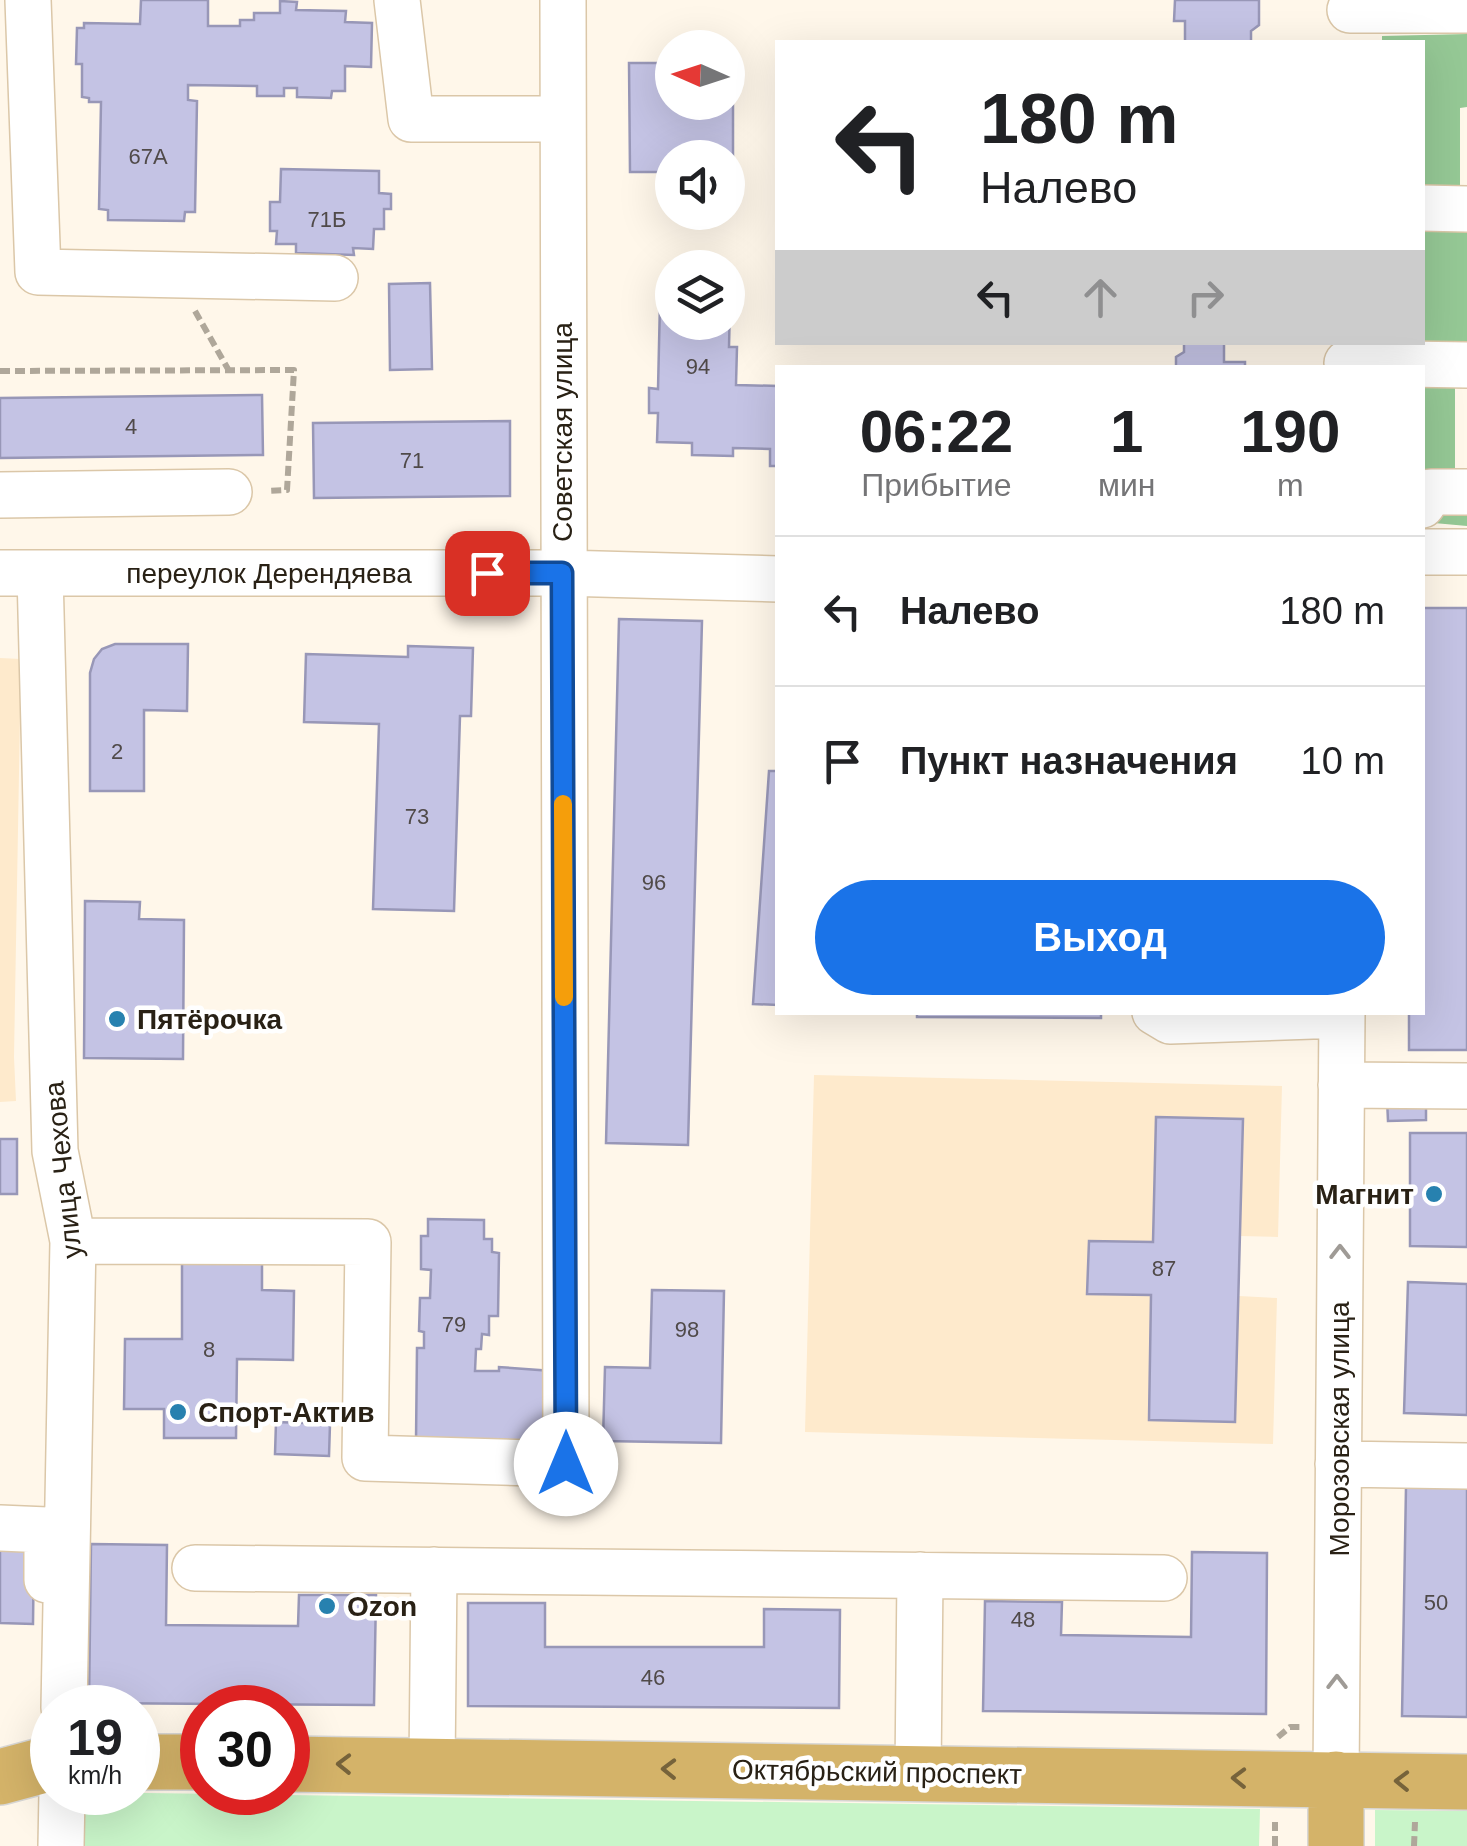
<!DOCTYPE html>
<html lang="ru">
<meta charset="utf-8">
<style>
body{margin:0;font-family:Arial,sans-serif;background:#f6f6f6;color:#202124;height:100vh;display:flex;flex-direction:column;font-size:38px;white-space:nowrap}
*{box-sizing:border-box;margin:0}
p{font-size:32px;color:#757577}
.icon{flex:none;width:55px;height:55px;fill:none;stroke:currentColor;stroke-width:2;stroke-linecap:round;stroke-linejoin:round}
.map{position:relative;flex:1;overflow:hidden}
.panel{position:absolute;left:775px;top:365px;width:650px;height:650px;display:flex;flex-direction:column;background:#fff;border-radius:0px;box-shadow:0 10px 40px #0002}
.panel>*{flex:none}
.guide{position:absolute;left:775px;top:40px;width:650px;height:305px;border-radius:0px;box-shadow:0 10px 40px #0002;background:#fff;color:#202124;overflow:hidden}
.needle{width:65px;rotate:273deg}
.controls{position:absolute;left:655px;top:30px;display:grid;gap:20px}
.controls a{display:grid;place-items:center;width:90px;height:90px;border-radius:50%;background:#fff;box-shadow:0 10px 40px #0002;font-size:50px}
.speed{position:absolute;left:30px;top:1685px;display:flex;gap:20px;font-size:50px;font-weight:700;text-align:center}
.speed>*{display:grid;place-content:center;width:130px;height:130px;border-radius:50%;background:#fff;box-shadow:0 10px 40px #0002;line-height:1}
.speed small{font-size:25px;font-weight:400}
.speed .limit{border:15px solid #d22;background:#fff;color:#111}
.pin{position:absolute;display:grid;place-items:center;width:85px;height:85px;color:#fff;margin:-42px;border-radius:20px;box-shadow:0 5px 15px #0006}
.me{position:absolute;width:110px;margin:-55px;rotate:0deg;stroke-linejoin:round;filter:drop-shadow(0 0 8px #0008)}
.turn{display:flex;align-items:center;gap:35px;height:210px;padding:0 40px;font-size:45px}
.turn .icon{width:130px;height:130px;stroke-width:2.5}
.turn b{display:block;font-size:70px;line-height:85px}
.lanes{display:flex;align-items:center;height:95px;padding:0 40px;background:#0003;justify-content:center;gap:50px;direction:ltr}
.lanes .off{opacity:.35}
.eta{display:flex;justify-content:space-evenly;align-items:center;height:170px;text-align:center}
.eta b{font-size:60px;font-weight:700;line-height:70px}
.button{display:flex;gap:20px;margin-top:auto;padding:20px 40px}
.button a{flex:1;height:115px;border-radius:60px;background:#1a73e8;color:#fff;font-size:40px;font-weight:700;line-height:115px;text-align:center}
ul{padding:0;list-style:none}
li{display:flex;align-items:center;gap:30px;height:150px;padding:0 40px;border-top:2px solid #e0e0e0}
li div{flex:1}
li b{display:block;font-size:38px}
li em{font-style:normal}
.map>svg:first-child{display:block}
.built{fill:#feeacc}
.green{fill:#c9f5c9}
.forest{fill:#95c895}
.building{fill:#c4c3e4;stroke:#9897b7;stroke-width:2.5}
.lines{fill:none;stroke-linecap:round;stroke-linejoin:round}
.minor-casing{stroke:#dbc7a8;stroke-width:48}
.major-casing{stroke:#d8d7d5;stroke-width:58}
.path{stroke:#afa79a;stroke-width:6;stroke-dasharray:10 5;stroke-linecap:butt}
.minor{stroke:#fff;stroke-width:45}
.major{stroke:#d4b369;stroke-width:55}
.oneway{stroke:#9f9b96}
.oneway2{stroke:#76633b}
.route-casing{stroke:#114b97;stroke-width:25}
.route{stroke:#1a73e8;stroke-width:18}
.slow{stroke:#f59e0b;stroke-width:18}
.poi-dot{fill:#2781af;stroke:#fff;stroke-width:4}
.labels{text-anchor:middle;dominant-baseline:central;stroke-width:9;stroke-linejoin:round;paint-order:stroke}
.number-label{font-size:22px;fill:#504a49}
.street-label{font-size:28px;fill:#292115;stroke:#fff}
.poi-label{font-size:28px;font-weight:bold;fill:#292115;stroke:#fff;text-anchor:start}
</style>
<div class="map">
<svg width="1467" height="1846" viewBox="0 0 1467 1846">
<rect width="100%" height="100%" fill="#fff7ea"/>
<path class="built" d="M0 658 21 659 14 1057 16 1101 0 1102Z
M814 1075 1282 1086 1278 1237 1240 1236 1239 1296 1277 1298 1273 1444 805 1432Z"/>
<path class="green" d="M73 1792 1260 1809 1259 1846H72Z
M1375 1810 1467 1811V1846H1375Z"/>
<path class="forest" d="M1467 34V107L1460 108V205L1467 206V378L1455 379V472L1467 475V526L1423 522 1422 42H1382V36Z"/>
<path class="building" d="M141 0H208V26H240V20H254V13H280V1L297 2 296 10 346 11 345 22 372 23 371 67 345 66V91H332L331 98 297 97V88H284V96H257V86L188 85V100L197 101 195 212H185L184 221 108 220V210L99 209 101 102H89V98L82 97V64H76L77 28H84V23L140 24Z
M1175 0H1259V25L1251 31V42H1185V21H1174Z
M629 63H672V102H728V63H733V172H728V158H672V172H630Z
M281 169 379 171V193L391 194V209H384V229H374L373 249 353 248 354 255 296 253V244H276L277 231H270V202H280Z
M430 283 432 369 390 370 389 284Z
M660 302 672 303V322H728V304H730L729 347H737L736 385 778 386V466H770V449L733 448V456L692 455V443L657 442 658 413H649V388L658 389Z
M1184 342H1248L1224 343V362H1245V368H1176V357L1184 352Z
M262 395 263 455 0 458V398Z
M510 421V496L314 498 313 423Z
M1422 608H1467V1050H1409V1012H1422Z
M619 619 702 621 688 1145 606 1143Z
M115 644H188L187 711 144 710V791H90V673L94 659 102 649Z
M408 646 473 648 471 716H460L454 911 373 909 379 724 304 722 306 654 408 657Z
M769 771H778V1005L753 1004Z
M85 901 140 902 139 919 184 920 183 1059 84 1058Z
M917 1012H1101V1018L917 1017Z
M1387 1099H1426V1120L1388 1121Z
M1156 1117 1243 1119 1235 1422 1149 1420 1151 1295 1087 1294 1089 1241 1153 1242Z
M1410 1133H1467V1247L1410 1246Z
M0 1139H17V1194H0Z
M428 1219 484 1220V1239H492V1252L499 1253 498 1316H489V1335L482 1334 481 1349H476L475 1371H499V1367L552 1371 551 1443 416 1440 417 1348H424V1332L419 1331 420 1298H430L431 1270 421 1269V1236H428Z
M182 1260 262 1261V1290L294 1291 293 1360 237 1359 236 1438H164V1409H124L125 1339H182Z
M1408 1282 1467 1284V1415L1404 1413Z
M652 1290 724 1291 721 1443 603 1441 605 1367 650 1368Z
M276 1422 330 1424 329 1456 275 1454Z
M1406 1487 1467 1488V1717L1402 1716Z
M0 1544 34 1545 33 1624 0 1623Z
M91 1544 167 1545 166 1625 298 1626 299 1595H376L374 1705 89 1703Z
M1192 1552 1267 1553 1266 1714 983 1711 985 1601 1062 1602 1061 1635 1191 1637Z
M468 1603H545V1647H764V1609L840 1610 839 1708 468 1706Z"/>
<g class="lines">
<g class="minor-casing">
<path id="minor" d="M28 0 38 272 335 278
M397 0 411 119H563
M1350 10H1467
M1422 208 1467 209
M1347 363 1467 365
M0 495 229 492
M1422 505 1431 492H1467
M1422 552H1467
M0 573H562L778 579
M40 574 55 1151 73 1241 64 1708
M1155 1012 1170 1021 1342 1015
M1341 1085 1467 1086
M73 1241 368 1242 365 1458 566 1464 563 0
M1338 1464 1467 1466
M0 1528 47 1530V1580
M195 1568 1164 1578
M432 1766 434 1570
M918 1773 920 1575
M1336 1779 1342 1012
M61 1846 62 1792"/>
</g>
<g class="major-casing">
<path id="major" d="M138 1762H202
M288 1764 1467 1782
M0 1777 52 1763
M1336 1779V1846"/>
</g>
<path class="path" d="M195 311 228 369
M0 371 294 370 287 490 267 491
M1278 1737 1290 1727H1301
M1275 1846V1822
M1414 1846 1415 1822"/>
<use href="#minor" class="minor"/>
<use href="#major" class="major"/>
</g>
<defs><path id="oneway-chevron" d="M-2-3.5L2.5 0L-2 3.5" fill="none" stroke-width="1.6" stroke-linecap="round" stroke-linejoin="round" transform="scale(2.5)"/></defs>
<g class="oneway">
<use href="#oneway-chevron" transform="translate(1340 1252) rotate(-90)"/>
<use href="#oneway-chevron" transform="translate(1337 1682) rotate(-90)"/>
</g>
<g class="oneway2">
<use href="#oneway-chevron" transform="translate(344 1764) rotate(-179)"/>
<use href="#oneway-chevron" transform="translate(669 1769) rotate(-179)"/>
<use href="#oneway-chevron" transform="translate(1239 1778) rotate(-179)"/>
<use href="#oneway-chevron" transform="translate(1402 1781) rotate(-179)"/>
</g>
<g class="lines">
<g class="route-casing">
<path id="route" d="M487 573H562L566 1464"/>
</g>
<use href="#route" class="route"/>
<path class="slow" d="M563 804 564 997"/>
</g>
<g class="poi-dot">
<circle cx="117" cy="1019" r="10"/>
<circle cx="1434" cy="1194" r="10"/>
<circle cx="178" cy="1412" r="10"/>
<circle cx="327" cy="1606" r="10"/>
</g>
<g class="labels">
<g class="number-label">
<text x="148" y="156">67А</text>
<text x="327" y="219">71Б</text>
<text x="698" y="366">94</text>
<text x="131" y="426">4</text>
<text x="412" y="460">71</text>
<text x="117" y="751">2</text>
<text x="417" y="816">73</text>
<text x="654" y="882">96</text>
<text x="1164" y="1268">87</text>
<text x="454" y="1324">79</text>
<text x="687" y="1329">98</text>
<text x="209" y="1349">8</text>
<text x="1436" y="1602">50</text>
<text x="1023" y="1619">48</text>
<text x="653" y="1677">46</text>
</g>
<g class="street-label">
<text transform="translate(562 432) rotate(-90)">Советская улица</text>
<text x="269" y="573">переулок Дерендяева</text>
<text transform="translate(63 1170) rotate(-96)">улица Чехова</text>
<text transform="translate(1339 1429) rotate(-90)">Морозовская улица</text>
<text transform="translate(877 1772) rotate(1)">Октябрьский проспект</text>
</g>
<g class="poi-label">
<text x="137" y="1019">Пятёрочка</text>
<text x="1414" y="1194" text-anchor="end">Магнит</text>
<text x="198" y="1412">Спорт-Актив</text>
<text x="347" y="1606">Ozon</text>
</g>
</g>
</svg>
<div class="controls">
<a><svg class="needle" viewBox="-14 -14 28 28"><path d="M0-13l5 13h-10z" fill="#e53935"/><path d="M0 13l5-13h-10z" fill="#757577"/></svg></a>
<a><svg class="icon" aria-label="sound" viewBox="0 0 24 24"><path d="M4 9h4l5-4v14l-5-4H4zM17 9q2 3 0 6"/></svg></a>
<a><svg class="icon" aria-label="layers" viewBox="0 0 24 24"><path d="M12 4l9 5-9 5-9-5zM3 14l9 5 9-5"/></svg></a>
</div>
<div class="speed"><div>19<small>km/h</small></div><div class="limit">30</div></div>
<div class="pin" style="left:487px;top:573px;background:#d93025"><svg class="icon" aria-label="arrive" viewBox="0 0 24 24"><path d="M6 21V4h12l-3 4 3 4H6"/></svg></div>
<svg class="me" style="left:566px;top:1464px" viewBox="-20 -20 40 40"><circle r="19" fill="#fff"/><path d="M0-13L10 11 0 6-10 11z" fill="#1a73e8"/></svg>
<div class="guide">
<div class="turn"><svg class="icon" aria-label="left" viewBox="0 0 24 24"><path d="M17 20v-9H6M10 6l-5 5 5 5"/></svg><div><b>180 m</b>Налево</div></div>
<div class="lanes"><svg class="icon" aria-label="left" viewBox="0 0 24 24"><path d="M17 20v-9H6M10 6l-5 5 5 5"/></svg><svg class="icon off" aria-label="ahead" viewBox="0 0 24 24"><path d="M12 20V5M6 11l6-6 6 6"/></svg><svg class="icon off" aria-label="right" viewBox="0 0 24 24"><path d="M7 20v-9h11M14 6l5 5-5 5"/></svg></div>
</div>
<section class="panel">
<div class="eta">
<div><b>06:22</b><p>Прибытие</p></div>
<div><b>1</b><p>мин</p></div>
<div><b>190</b><p>m</p></div>
</div>
<ul>
<li><svg class="icon" aria-label="left" viewBox="0 0 24 24"><path d="M17 20v-9H6M10 6l-5 5 5 5"/></svg><div><b>Налево</b></div><em>180 m</em></li>
<li><svg class="icon" aria-label="arrive" viewBox="0 0 24 24"><path d="M6 21V4h12l-3 4 3 4H6"/></svg><div><b>Пункт назначения</b></div><em>10 m</em></li>
</ul>
<div class="button"><a>Выход</a></div>
</section>
</div>
